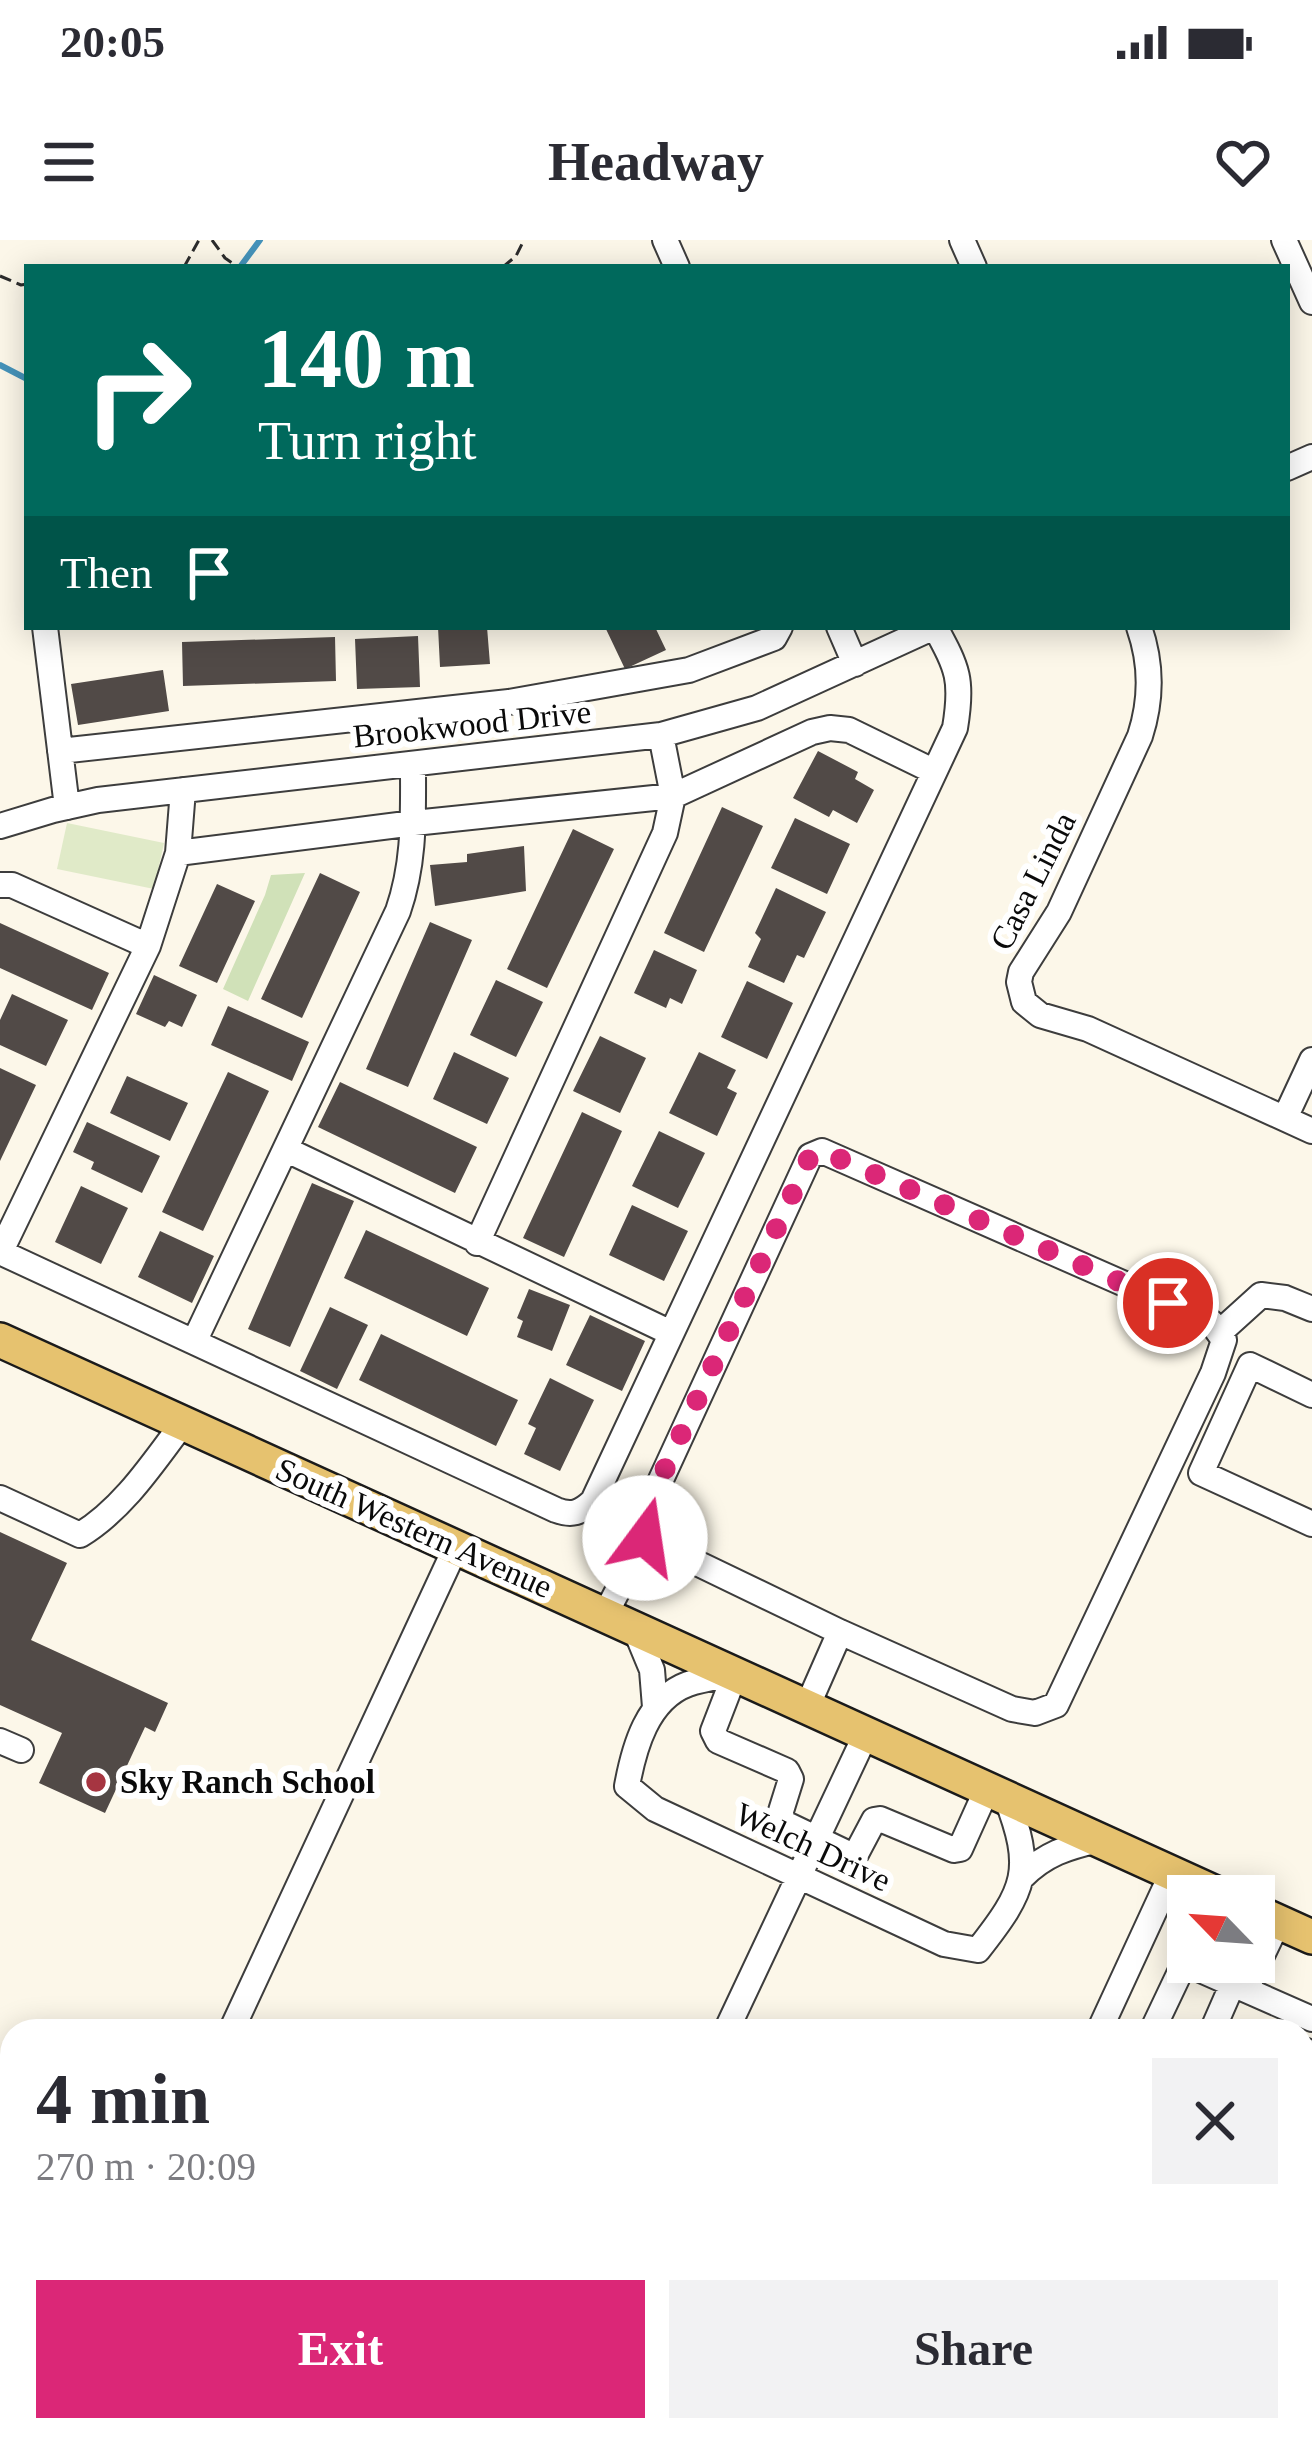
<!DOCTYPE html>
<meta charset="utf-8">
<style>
body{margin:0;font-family:"Times New Roman",serif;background:#f2f2f3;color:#2b2b33;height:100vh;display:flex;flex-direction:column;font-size:45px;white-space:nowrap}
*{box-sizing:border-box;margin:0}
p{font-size:39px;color:#7c7c81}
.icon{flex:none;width:66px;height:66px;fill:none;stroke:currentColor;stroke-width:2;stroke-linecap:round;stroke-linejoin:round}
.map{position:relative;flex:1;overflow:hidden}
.side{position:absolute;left:0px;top:1779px;width:1314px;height:423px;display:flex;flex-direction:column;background:#fff;border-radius:36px 36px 0 0;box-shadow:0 6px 30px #0003}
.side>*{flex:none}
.banner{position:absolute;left:24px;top:24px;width:1266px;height:366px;border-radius:0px;box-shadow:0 6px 30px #0003;background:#00695c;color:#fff;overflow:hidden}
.needle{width:78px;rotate:295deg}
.tools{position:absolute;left:1167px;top:1635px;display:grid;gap:24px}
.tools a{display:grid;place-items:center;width:108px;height:108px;border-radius:0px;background:#fff;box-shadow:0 6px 30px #0003;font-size:60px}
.pin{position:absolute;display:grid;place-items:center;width:102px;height:102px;color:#fff;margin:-51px;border:6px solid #fff;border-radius:50%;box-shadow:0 3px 12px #0007}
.me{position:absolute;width:132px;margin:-66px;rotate:14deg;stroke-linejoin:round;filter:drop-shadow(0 0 9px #0008)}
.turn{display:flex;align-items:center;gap:42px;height:252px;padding:0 36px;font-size:54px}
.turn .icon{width:156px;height:156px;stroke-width:2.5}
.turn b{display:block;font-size:84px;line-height:102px}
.then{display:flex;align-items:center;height:114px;padding:0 36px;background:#0003;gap:24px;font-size:45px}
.round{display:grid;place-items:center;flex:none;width:126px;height:126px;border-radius:0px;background:#f2f2f3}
.summary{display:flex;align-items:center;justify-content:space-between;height:204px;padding:0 36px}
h1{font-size:72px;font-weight:700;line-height:90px}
.cta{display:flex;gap:24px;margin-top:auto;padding:24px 36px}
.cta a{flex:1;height:138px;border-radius:0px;background:#db2777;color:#fff;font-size:48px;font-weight:700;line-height:138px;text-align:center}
.cta a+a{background:#f2f2f3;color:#2b2b33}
.status{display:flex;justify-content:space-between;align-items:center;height:84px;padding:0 60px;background:#fff;direction:ltr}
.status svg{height:33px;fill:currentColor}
header{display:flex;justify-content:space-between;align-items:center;height:156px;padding:0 36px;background:#fff;font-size:54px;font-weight:700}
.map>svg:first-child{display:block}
.green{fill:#d0e1b8}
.pitch{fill:#e0eac8}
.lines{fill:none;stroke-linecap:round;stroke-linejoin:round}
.stream{stroke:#4593ba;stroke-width:6}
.building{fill:#514a47}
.minor-casing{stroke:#3d3d3d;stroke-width:28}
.major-casing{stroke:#1b1b1b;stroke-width:38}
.path{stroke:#2c2c2c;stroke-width:3;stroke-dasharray:12 6;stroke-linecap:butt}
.minor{stroke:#fff;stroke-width:24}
.major{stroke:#e6c26f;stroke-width:33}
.route{stroke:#db2777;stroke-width:21;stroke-dasharray:0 37.8}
.poi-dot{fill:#a63541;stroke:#fff;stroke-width:4.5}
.labels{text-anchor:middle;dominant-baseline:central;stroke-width:12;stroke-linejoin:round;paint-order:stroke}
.street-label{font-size:33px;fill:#0a0a0a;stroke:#fff}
.poi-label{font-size:33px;font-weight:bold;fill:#0a0a0a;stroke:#fff;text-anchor:start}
</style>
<div class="status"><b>20:05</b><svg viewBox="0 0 49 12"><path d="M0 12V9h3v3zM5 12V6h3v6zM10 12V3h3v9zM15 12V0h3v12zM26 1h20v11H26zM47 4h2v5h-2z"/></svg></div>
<header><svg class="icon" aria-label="menu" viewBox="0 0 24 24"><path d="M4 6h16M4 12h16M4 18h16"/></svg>Headway<svg class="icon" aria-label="heart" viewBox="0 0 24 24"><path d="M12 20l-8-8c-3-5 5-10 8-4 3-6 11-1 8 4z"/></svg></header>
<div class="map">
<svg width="1312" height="2200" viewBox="0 0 1312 2200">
<rect width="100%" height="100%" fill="#fcf7e9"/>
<path class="green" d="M305 633 248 761 223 749 265 655 271 635Z"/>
<path class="pitch" d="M67 583 164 603 154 649 57 629Z"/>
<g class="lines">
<path class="stream" d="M240 27 260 0
M0 125 27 139"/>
</g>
<path class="building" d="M438 387H487L490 424 440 427Z
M605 387H655L666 410 625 429Z
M418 396 420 447 357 449 355 399Z
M335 397 336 441 183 446 182 402Z
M163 430 169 471 78 485 71 444Z
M818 511 858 532 855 539 874 550 857 583 833 570 829 577 793 558Z
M722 567 763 586 704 712 664 693Z
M795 578 850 604 827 654 771 628Z
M573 589 614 609 547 748 507 729Z
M524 606 526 651 435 666 430 625 467 622V614Z
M320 633 360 652 302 778 261 759Z
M217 644 255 661 217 743 179 726Z
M776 648 826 672 804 718 797 715 784 743 748 727 761 699 755 693Z
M430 682 472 700 408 847 366 829Z
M0 683 109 733 92 770 0 728Z
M654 710 697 730 682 764 670 758 666 768 634 753Z
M154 735 197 755 182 787 169 781 165 787 136 774Z
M496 740 543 762 516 817 470 795Z
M747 741 793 763 767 819 721 797Z
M12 754 68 780 46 826 0 805V780Z
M228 766 309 802 292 841 211 805Z
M600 796 646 818 620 873 573 851Z
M454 812 509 838 487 884 433 859Z
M699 812 736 830 727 848 737 853 717 896 669 873Z
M0 828 36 845 0 921Z
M228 832 269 851 203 991 162 972Z
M127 836 188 863 170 901 110 873Z
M340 842 477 907 455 953 318 887Z
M582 872 622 891 564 1017 523 998Z
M87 882 160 916 142 953 91 929 94 922 73 912Z
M659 891 705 913 678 968 632 946Z
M312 943 354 961 290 1107 248 1089Z
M81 946 128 968 101 1024 55 1002Z
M632 965 688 991 664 1041 609 1015Z
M366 990 489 1048 467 1096 344 1038Z
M160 991 214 1016 192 1063 138 1037Z
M529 1049 570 1065 552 1111 517 1097 523 1081 517 1078Z
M330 1067 368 1085 337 1149 300 1131Z
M590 1075 645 1101 622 1151 566 1125Z
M381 1094 518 1160 496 1206 359 1140Z
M550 1138 594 1160 560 1231 524 1214 536 1188 528 1184Z
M0 1292 67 1323 31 1400 168 1463 155 1492 145 1487 105 1573 39 1543 62 1493 0 1465Z"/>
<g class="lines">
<g class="minor-casing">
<path id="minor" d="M665 0 677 27
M962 0 974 27
M1284 0 1312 62
M1287 228 1312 217
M45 387 67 567
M839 387 855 424
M1139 387C1152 424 1152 459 1140 496L1059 672 1021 732 1019 742 1024 762 1040 775 1088 789 1312 891
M60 511 509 462 689 430 774 398 780 387
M0 586 53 570 98 560 661 495 757 468 934 387
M178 613 414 583 673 556 812 492 830 488 849 490 933 531
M0 645H12L148 706
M1285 878 1312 820
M287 910 669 1092
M822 911 1211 1082 1224 1100 1213 1133 1056 1465 1035 1473 1012 1469 840 1392 645 1298 641 1283 810 916Z
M477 1003 665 593 673 556 661 495
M0 1012 556 1270C572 1276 580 1273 593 1261L955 488C963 440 958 429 935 387
M0 1013 148 706 178 613 183 550
M1219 1093 1261 1055 1285 1058 1312 1069
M194 1102 398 671C415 622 413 576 413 524
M1312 1155 1250 1125 1201 1233 1312 1284
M0 1258 80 1295C123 1269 153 1223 183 1183
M605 1375 645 1298
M635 1389 652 1430 655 1467
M735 1434C720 1437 702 1439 688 1444 647 1459 634 1508 627 1546L655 1569 944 1704 978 1710C1026 1649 1034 1630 1006 1557
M735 1434 713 1491 718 1501 787 1531 791 1539 781 1571 782 1582 851 1615 856 1614 874 1580 880 1579 954 1610 960 1609 987 1549
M807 1467 840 1392
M0 1501 21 1510
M1022 1637C1045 1614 1067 1607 1099 1600
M1246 1749 1278 1682
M231 1791 456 1307
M726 1791 866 1494
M1099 1791 1172 1633
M1152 1791 1181 1730 1187 1724 1312 1779
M1212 1791 1233 1743
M1302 1809 1312 1814
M1302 2137 1312 2141
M714 2190 735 2200
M41 2200 45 2190
M388 2200 405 2190
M908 2200 913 2190"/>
</g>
<g class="major-casing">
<path id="major" d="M0 1100 1222 1656
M1254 1671 1312 1697"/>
</g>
<path class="path" d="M212 0 225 18 238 27
M184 27 199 0
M503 27 516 16 524 0
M0 36 21 45 27 44"/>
<use href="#minor" class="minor"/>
<use href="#major" class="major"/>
</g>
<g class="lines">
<path class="route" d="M645 1298 640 1283 810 916 822 911 1168 1063"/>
</g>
<circle class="poi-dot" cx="96" cy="1542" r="12"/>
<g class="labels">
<g class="street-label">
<text transform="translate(472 484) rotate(-6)">Brookwood Drive</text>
<text transform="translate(1033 641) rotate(-63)">Casa Linda</text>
<text transform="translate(414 1288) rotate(24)">South Western Avenue</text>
<text transform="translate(813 1607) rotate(25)">Welch Drive</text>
</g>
<g class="poi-label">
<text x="120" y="1542">Sky Ranch School</text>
</g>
</g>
</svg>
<div class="tools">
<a><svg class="needle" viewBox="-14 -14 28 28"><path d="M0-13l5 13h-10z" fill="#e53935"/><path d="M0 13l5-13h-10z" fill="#7c7c81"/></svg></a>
</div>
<div class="pin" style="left:1168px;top:1063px;background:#d93025"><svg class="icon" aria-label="arrive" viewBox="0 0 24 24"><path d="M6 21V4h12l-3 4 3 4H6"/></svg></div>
<svg class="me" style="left:645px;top:1298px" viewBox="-20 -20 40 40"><circle r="19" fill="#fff"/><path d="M0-13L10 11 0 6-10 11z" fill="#db2777"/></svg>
<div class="banner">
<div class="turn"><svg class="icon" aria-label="right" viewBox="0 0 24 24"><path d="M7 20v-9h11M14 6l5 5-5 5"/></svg><div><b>140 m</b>Turn right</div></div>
<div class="then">Then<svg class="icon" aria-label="arrive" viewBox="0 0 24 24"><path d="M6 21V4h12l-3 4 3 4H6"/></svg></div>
</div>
<section class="side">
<div class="summary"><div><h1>4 min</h1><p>270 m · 20:09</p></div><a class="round"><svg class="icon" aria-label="close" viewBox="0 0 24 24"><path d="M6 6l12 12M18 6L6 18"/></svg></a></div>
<div class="cta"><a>Exit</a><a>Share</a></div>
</section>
</div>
